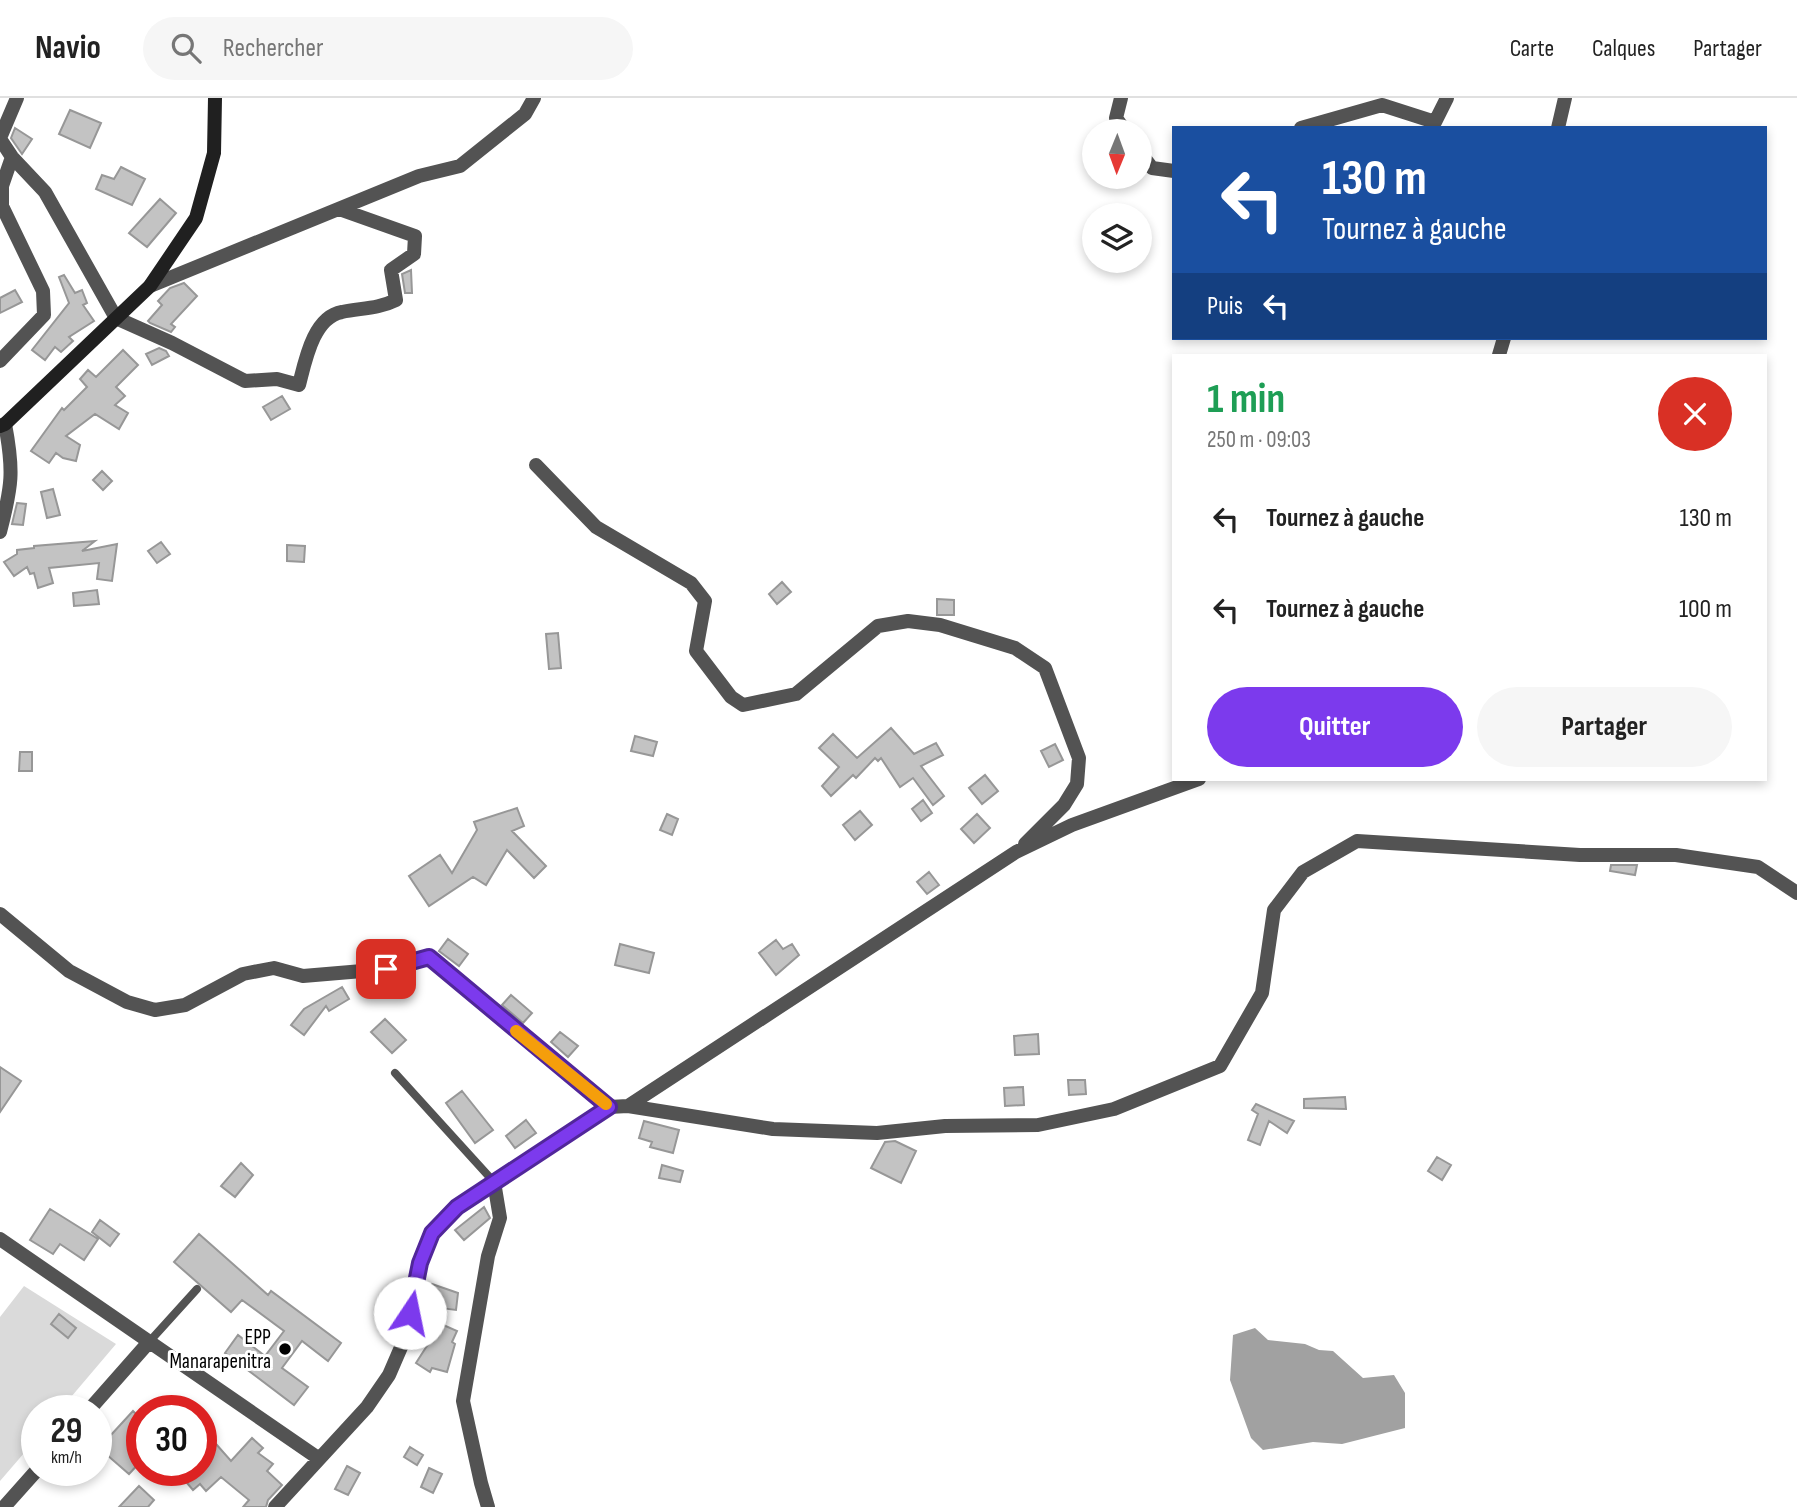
<!DOCTYPE html>
<html lang="fr">
<meta charset="utf-8">
<style>
body{margin:0;font-family:"Sofia Sans Condensed",sans-serif;background:#f6f6f6;color:#222;height:100vh;display:flex;flex-direction:column;font-size:26px;white-space:nowrap}
*{box-sizing:border-box;margin:0}
p{font-size:23px;color:#767676}
.icon{flex:none;width:38px;height:38px;fill:none;stroke:currentColor;stroke-width:2;stroke-linecap:round;stroke-linejoin:round}
.map{position:relative;flex:1;overflow:hidden}
.panel{position:absolute;left:1172px;top:256px;width:595px;height:427px;display:flex;flex-direction:column;background:#fff;border-radius:0px;box-shadow:0 4px 10px #0003}
.panel>*{flex:none}
.guide{position:absolute;left:1172px;top:28px;width:595px;height:214px;border-radius:0px;box-shadow:0 4px 10px #0003;background:#1a4fa0;color:#fff;overflow:hidden}
.needle{width:46px;rotate:181deg}
.buttons{position:absolute;left:1082px;top:21px;display:grid;gap:14px}
.buttons a{display:grid;place-items:center;width:70px;height:70px;border-radius:50%;background:#fff;box-shadow:0 4px 10px #0003;font-size:35px}
.speed{position:absolute;left:21px;top:1297px;display:flex;gap:14px;font-size:35px;font-weight:700;text-align:center}
.speed>*{display:grid;place-content:center;width:91px;height:91px;border-radius:50%;background:#fff;box-shadow:0 4px 10px #0003;line-height:1}
.speed small{font-size:18px;font-weight:400}
.speed .limit{border:10px solid #d22;background:#fff;color:#111}
.pin{position:absolute;display:grid;place-items:center;width:60px;height:60px;color:#fff;margin:-30px;border-radius:14px;box-shadow:0 4px 10px #0006}
.me{position:absolute;width:77px;margin:-38px;rotate:11deg;stroke-linejoin:round;filter:drop-shadow(0 0 5px #0008)}
.turn{display:flex;align-items:center;gap:24px;height:147px;padding:0 35px;font-size:32px}
.turn .icon{width:91px;height:91px;stroke-width:2.5}
.turn b{display:block;font-size:49px;line-height:60px}
.then{display:flex;align-items:center;height:66px;padding:0 35px;background:#0003;gap:14px;font-size:26px}
.round{display:grid;place-items:center;flex:none;width:74px;height:74px;border-radius:37px;background:#f6f6f6}
.head{display:flex;align-items:center;justify-content:space-between;height:119px;padding:0 35px}
h1{font-size:42px;font-weight:700;line-height:52px;color:#1e9e55}
.action{display:flex;gap:14px;margin-top:auto;padding:14px 35px}
.action a{flex:1;height:80px;border-radius:42px;background:#7c3aed;color:#fff;font-size:28px;font-weight:700;line-height:80px;text-align:center}
.action a+a{background:#f6f6f6;color:#222}
ul{padding:0;list-style:none}
li{display:flex;align-items:center;gap:21px;height:91px;padding:0 35px}
li div{flex:1}
li b{display:block;font-size:26px}
li em{font-style:normal}
header{display:flex;align-items:center;gap:42px;box-sizing:border-box;height:98px;padding:0 35px;background:#fff;border-bottom:2px solid #e0e0e0}
header strong{font-size:33px}
nav{display:flex;gap:38px;margin-inline-start:auto;font-size:24px}
.search{width:490px;height:63px;background:#f6f6f6;display:flex;align-items:center;gap:18px;box-sizing:border-box;padding:0 24px;border-radius:38px;color:#767676;font-size:26px}
.map>svg:first-child{display:block}
.green{fill:#dadada}
.water{fill:#a1a1a1}
.building{fill:#c3c3c3;stroke:#979797;stroke-width:2}
.lines{fill:none;stroke-linecap:round;stroke-linejoin:round}
.lane{stroke:#535353;stroke-width:8}
.street{stroke:#535353;stroke-width:14}
.secondary{stroke:#202020;stroke-width:14}
.route-casing{stroke:#51269a;stroke-width:18}
.route{stroke:#7c3aed;stroke-width:12}
.slow{stroke:#f59e0b;stroke-width:12}
.poi-dot{fill:#000;stroke:#fff;stroke-width:2.5}
.labels{text-anchor:middle;dominant-baseline:central;stroke-width:6;stroke-linejoin:round;paint-order:stroke}
.poi-label{font-size:21px;fill:#000;stroke:#fff;text-anchor:end}
</style>
<header>
<strong>Navio</strong>
<div class="search"><svg class="icon" aria-label="search" viewBox="0 0 24 24"><circle cx="10" cy="10" r="6"/><path d="M15 15l6 6"/></svg>Rechercher</div>
<nav><a>Carte</a><a>Calques</a><a>Partager</a></nav>
</header>
<div class="map">
<svg width="1797" height="1409" viewBox="0 0 1797 1409">
<rect width="100%" height="100%" fill="#fff"/>
<path class="green" d="M24 1188 116 1246 60 1312H37V1340L0 1383V1219Z"/>
<path class="water" d="M1255 1230 1268 1242 1305 1246 1319 1252 1333 1253 1363 1280 1394 1277 1405 1295V1330L1342 1346 1313 1344 1263 1352 1251 1340 1230 1282 1233 1237Z"/>
<path class="building" d="M70 12 101 25 90 50 59 36Z
M15 30 32 41 22 56 11 40Z
M121 69 145 81 132 107 96 91 102 77 114 81Z
M160 101 176 115 147 149 129 135Z
M411 172 412 195H405L402 176Z
M64 177 75 195 82 192 87 205 83 207 94 223 69 239 73 243 61 254 55 249 45 262 32 252 69 205 59 179Z
M184 185 197 198 171 226 175 229 171 234 150 225 148 223 162 207 158 203 170 190Z
M15 192 22 204 0 215V200Z
M159 250 166 253 169 258 152 267 146 256Z
M123 252 138 267 116 289 125 298 115 307 128 315 119 331 95 316 66 338 80 347 76 363 63 360 56 355 49 365 31 353 62 310 64 312 87 289 80 281 88 272 96 279Z
M282 298 290 311 271 322 263 309Z
M102 373 112 383 103 392 93 382Z
M53 391 60 417 47 420 41 394Z
M17 405 26 406 23 427 12 426Z
M95 443 82 453 117 446 112 483 97 481 99 465 49 470 53 485 38 490 34 475 30 476 27 469 14 478 4 464 17 456V452L34 450V448Z
M161 444 170 456 157 465 148 453Z
M287 447 305 448 304 464 287 463Z
M782 484 791 494 777 506 769 496Z
M97 492 99 506 74 508 73 495Z
M937 501 954 502V517H937Z
M558 535 561 570 549 571 546 536Z
M891 630 914 656 936 645 943 657 921 668 944 698 933 707 913 680 900 689 881 660 878 663 875 660 856 680 853 677 831 698 822 688 839 669 819 650 833 636 857 660Z
M635 638 657 644 653 658 631 653Z
M1055 646 1063 662 1049 669 1041 653Z
M20 654H32V673H19Z
M985 677 998 693 982 706 969 690Z
M923 702 932 715 921 723 912 711Z
M517 710 524 728 512 733 546 768 534 780 507 752 486 787 473 779 429 808 409 778 440 757 452 775 477 732 474 724Z
M860 713 872 727 855 742 843 727Z
M667 716 678 721 672 737 660 732Z
M977 716 990 730 974 745 961 731Z
M1611 767H1637L1635 777 1610 773Z
M929 774 939 787 927 796 917 784Z
M448 841 468 856 459 868 439 853Z
M776 842 783 851 792 846 799 857 776 877 759 855Z
M620 846 654 855 649 875 615 867Z
M375 848 386 852 382 862 369 863Z
M342 889 349 901 329 913 326 908 304 937 291 927 304 911Z
M511 897 532 915 523 925 502 907Z
M385 921 406 942 392 955 371 934Z
M560 934 578 948 568 959 551 944Z
M1038 936 1039 956 1015 957 1014 938Z
M0 969 21 983 0 1014Z
M1068 982H1085L1086 996 1069 997Z
M1023 989 1024 1007 1005 1008 1004 990Z
M462 993 493 1032 475 1045 446 1005Z
M1345 999 1346 1011 1304 1010V1001Z
M1256 1006 1294 1023 1287 1035 1269 1023 1260 1047 1248 1042 1258 1016 1252 1012Z
M526 1022 536 1035 515 1050 506 1038Z
M644 1023 679 1032 673 1055 650 1049 652 1044 639 1040Z
M895 1043 916 1053 901 1085 871 1070 885 1044Z
M1437 1059 1451 1067 1442 1082 1428 1073Z
M241 1065 253 1077 235 1099 221 1088Z
M662 1067 683 1073 680 1084 659 1080Z
M484 1109 490 1120 464 1142 455 1132Z
M50 1111 98 1141 84 1162 60 1146 53 1156 30 1142Z
M100 1122 119 1136 110 1148 92 1134Z
M199 1136 268 1197 271 1193 341 1245 328 1263 302 1243 282 1270 308 1289 294 1307 225 1255 238 1237 265 1258 284 1233 242 1202 231 1214 174 1164Z
M432 1186 458 1195 456 1212 424 1208Z
M59 1216 76 1230 68 1240 51 1226Z
M441 1226 457 1233 452 1244 455 1246 447 1274 432 1270 430 1274 416 1265Z
M133 1313 142 1322V1362L129 1376 99 1350Z
M201 1329 231 1363 252 1340 263 1350 258 1355 273 1366 267 1373 282 1387 268 1402 266 1409H243L249 1402 221 1379 206 1393 200 1386 193 1392 176 1372H201Z
M410 1349 423 1357 417 1367 404 1359Z
M347 1368 360 1375 348 1397 335 1391Z
M429 1370 442 1376 433 1395 421 1389Z
M139 1388 154 1402 148 1409H119Z"/>
<g class="lines">
<path class="lane" d="M395 975 494 1084
M149 1244 197 1191"/>
<path class="street" d="M1121 0 1116 20 1125 33
M1301 30 1382 7 1435 24 1447 0
M1558 30 1565 0
M0 40 17 0
M0 41 12 59 45 94 116 220 172 245 245 283 277 281 299 287C305 264 313 219 342 214 361 210 378 211 396 202L391 172 414 156 415 138 339 111
M1139 53 1152 70 1174 73
M150 188 419 78 460 68 525 16 534 0
M1499 257 1504 240
M0 263 44 217 43 193 2 108V88L12 59
M536 367 596 429 691 485 705 503 696 553 731 599 743 607 796 596 878 528 908 523 940 527 1015 550 1045 570 1079 660 1077 686 1064 707 1025 746
M0 434C12 388 14 373 5 326
M0 816 69 873 127 904 155 912 185 907 243 876 274 870 303 878 386 871 429 859 609 1009
M628 1008 773 1031 877 1035 945 1028 1038 1027 1114 1011 1220 968 1262 895 1274 812 1303 774 1357 743 1580 757H1676L1758 769 1797 795
M0 1141 318 1360
M89 1312 149 1244
M4 1409 37 1372
M275 1409 367 1309 389 1277 405 1240 420 1165 432 1135 457 1109 609 1009 628 1008 1016 754 1072 727 1199 681
M488 1409 481 1385 463 1303 488 1158 500 1120 494 1084"/>
<path class="secondary" d="M0 328 5 326 150 188 196 120 214 55 215 0"/>
</g>
<g class="lines">
<g class="route-casing">
<path id="route" d="M386 871 429 859 609 1009 457 1109 432 1135 420 1165 410 1215"/>
</g>
<use href="#route" class="route"/>
<path class="slow" d="M516 933 606 1006"/>
</g>
<circle class="poi-dot" cx="285" cy="1251" r="7"/>
<g class="labels">
<g class="poi-label">
<text x="271" y="1239">EPP<tspan x="271" dy="24">Manarapenitra</tspan></text>
</g>
</g>
</svg>
<div class="buttons">
<a><svg class="needle" viewBox="-14 -14 28 28"><path d="M0-13l5 13h-10z" fill="#e53935"/><path d="M0 13l5-13h-10z" fill="#767676"/></svg></a>
<a><svg class="icon" aria-label="layers" viewBox="0 0 24 24"><path d="M12 4l9 5-9 5-9-5zM3 14l9 5 9-5"/></svg></a>
</div>
<div class="speed"><div>29<small>km/h</small></div><div class="limit">30</div></div>
<div class="pin" style="left:386px;top:871px;background:#d93025"><svg class="icon" aria-label="arrive" viewBox="0 0 24 24"><path d="M6 21V4h12l-3 4 3 4H6"/></svg></div>
<svg class="me" style="left:410px;top:1215px" viewBox="-20 -20 40 40"><circle r="19" fill="#fff"/><path d="M0-13L10 11 0 6-10 11z" fill="#7c3aed"/></svg>
<div class="guide">
<div class="turn"><svg class="icon" aria-label="left" viewBox="0 0 24 24"><path d="M17 20v-9H6M10 6l-5 5 5 5"/></svg><div><b>130 m</b>Tournez à gauche</div></div>
<div class="then">Puis<svg class="icon" aria-label="left" viewBox="0 0 24 24"><path d="M17 20v-9H6M10 6l-5 5 5 5"/></svg></div>
</div>
<section class="panel">
<div class="head"><div><h1>1 min</h1><p>250 m · 09:03</p></div><a class="round" style="background:#d93025;color:#fff"><svg class="icon" aria-label="close" viewBox="0 0 24 24"><path d="M6 6l12 12M18 6L6 18"/></svg></a></div>
<ul>
<li><svg class="icon" aria-label="left" viewBox="0 0 24 24"><path d="M17 20v-9H6M10 6l-5 5 5 5"/></svg><div><b>Tournez à gauche</b></div><em>130 m</em></li>
<li><svg class="icon" aria-label="left" viewBox="0 0 24 24"><path d="M17 20v-9H6M10 6l-5 5 5 5"/></svg><div><b>Tournez à gauche</b></div><em>100 m</em></li>
</ul>
<div class="action"><a>Quitter</a><a>Partager</a></div>
</section>
</div>
